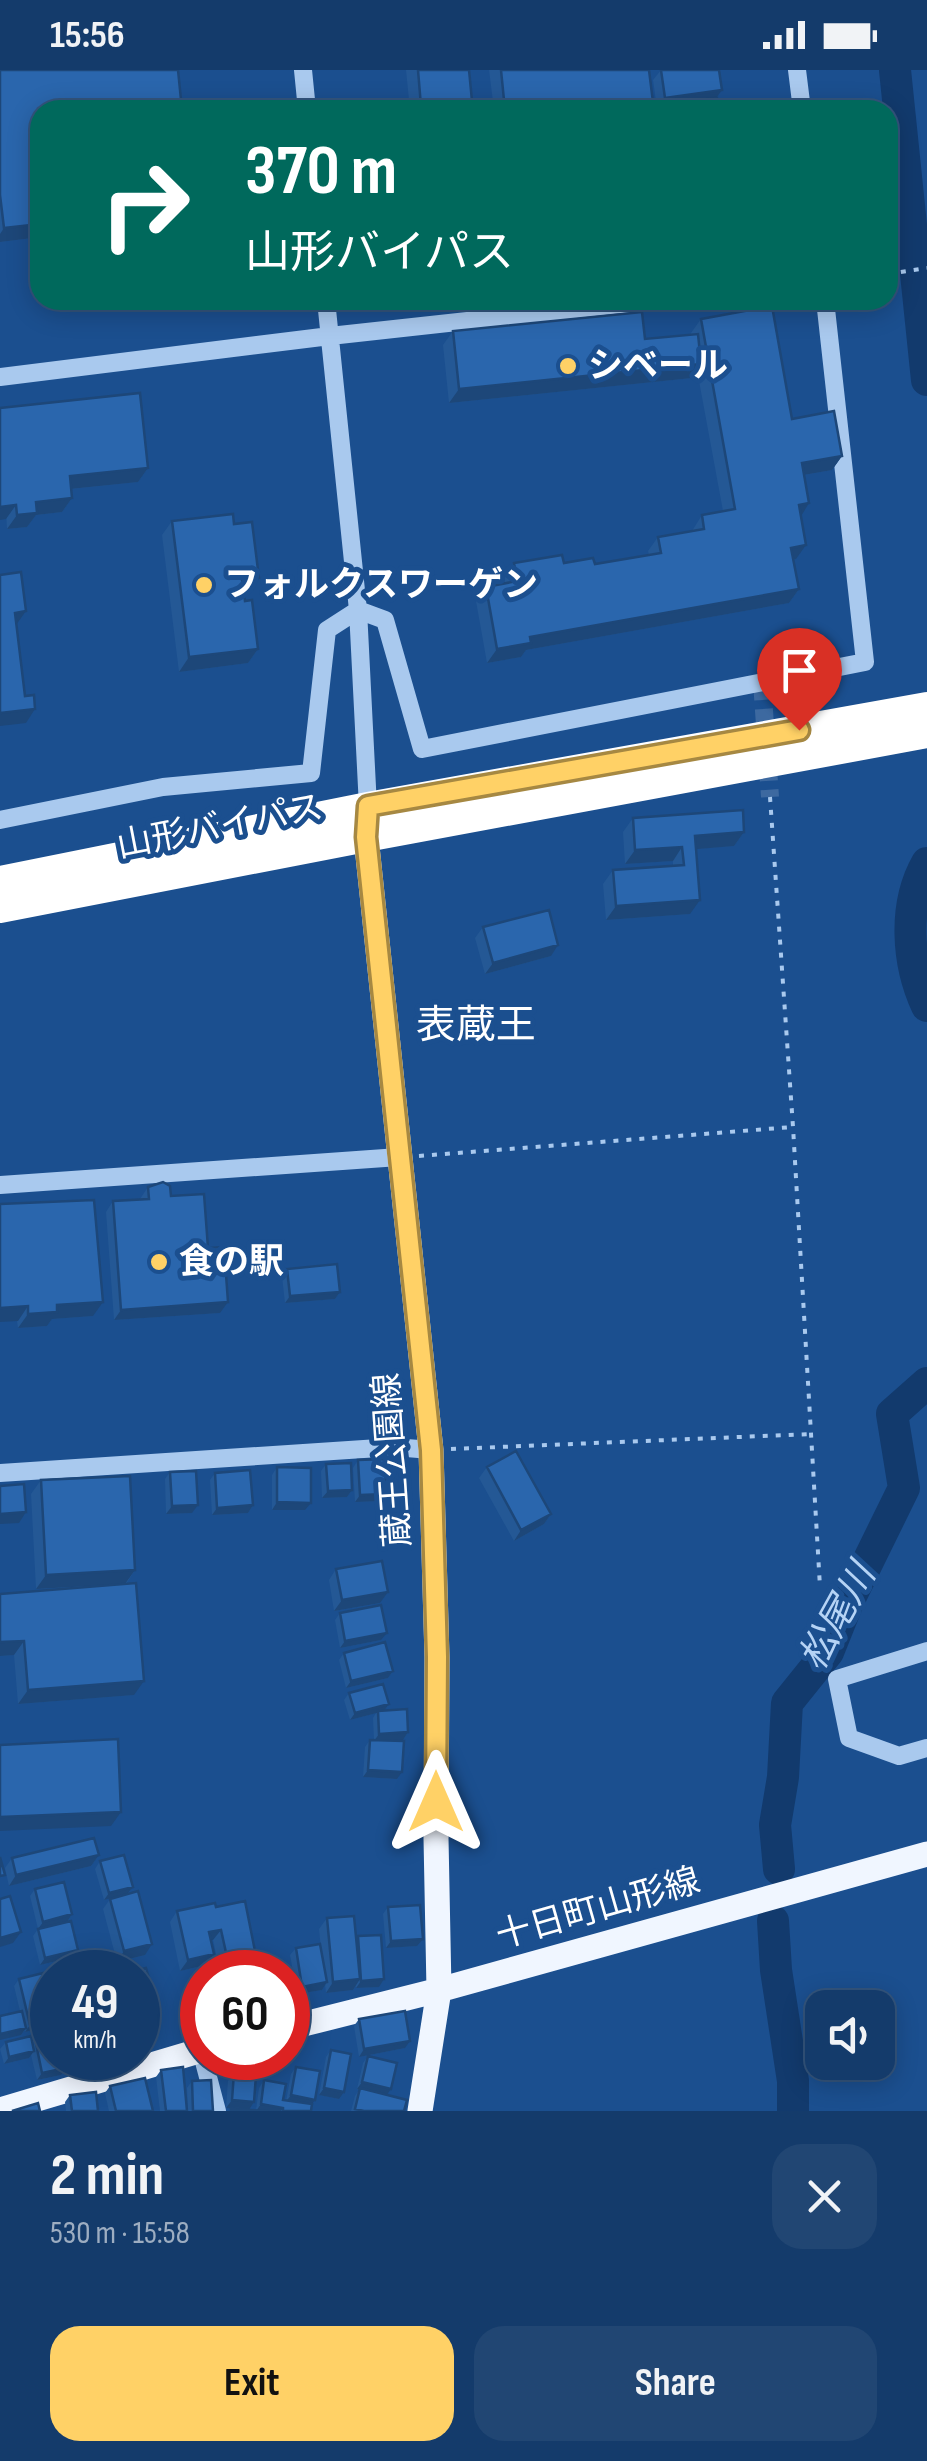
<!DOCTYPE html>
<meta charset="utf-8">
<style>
body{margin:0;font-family:"Sofia Sans Condensed","Noto Sans JP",sans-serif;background:#214673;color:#f1f3f6;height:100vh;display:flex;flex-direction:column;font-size:38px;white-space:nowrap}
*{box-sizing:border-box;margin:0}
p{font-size:32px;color:#9dadc1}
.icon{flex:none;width:55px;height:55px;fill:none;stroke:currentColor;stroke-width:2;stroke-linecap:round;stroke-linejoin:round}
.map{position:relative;height:2041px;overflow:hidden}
.panel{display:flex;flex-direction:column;background:#143b6b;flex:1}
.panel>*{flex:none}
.top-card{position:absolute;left:30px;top:30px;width:868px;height:210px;border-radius:30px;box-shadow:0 5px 25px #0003,0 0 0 2px #33557e;background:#00695c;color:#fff;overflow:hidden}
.buttons{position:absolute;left:805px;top:1920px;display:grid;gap:20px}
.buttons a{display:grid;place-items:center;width:90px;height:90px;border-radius:20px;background:#143b6b;box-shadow:0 5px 25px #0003,0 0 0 2px #33557e;font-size:50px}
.speed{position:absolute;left:30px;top:1880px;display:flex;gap:20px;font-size:50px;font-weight:700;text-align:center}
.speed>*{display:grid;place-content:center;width:130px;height:130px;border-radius:50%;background:#143b6b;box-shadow:0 5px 25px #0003,0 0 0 2px #33557e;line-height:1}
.speed small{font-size:25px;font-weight:400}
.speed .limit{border:15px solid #d22;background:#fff;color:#111}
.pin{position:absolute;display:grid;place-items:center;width:85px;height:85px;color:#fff;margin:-102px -42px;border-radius:50% 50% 50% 0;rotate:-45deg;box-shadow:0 0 10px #0007}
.pin .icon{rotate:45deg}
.me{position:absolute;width:110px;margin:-55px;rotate:0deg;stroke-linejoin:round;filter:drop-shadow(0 0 8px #0008)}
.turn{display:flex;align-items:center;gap:35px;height:210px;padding:0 50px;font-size:45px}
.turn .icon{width:130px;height:130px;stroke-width:2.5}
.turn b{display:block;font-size:70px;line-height:85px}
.round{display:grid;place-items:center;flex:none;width:105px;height:105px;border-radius:30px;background:#214673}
.summary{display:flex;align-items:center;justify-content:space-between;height:170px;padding:0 50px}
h1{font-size:60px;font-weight:700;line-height:75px}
.cta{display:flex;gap:20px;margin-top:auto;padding:20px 50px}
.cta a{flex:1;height:115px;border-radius:30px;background:#ffd166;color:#111;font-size:40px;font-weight:700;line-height:115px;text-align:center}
.cta a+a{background:#214673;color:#f1f3f6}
.status{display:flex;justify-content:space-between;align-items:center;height:70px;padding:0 50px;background:#143b6b;direction:ltr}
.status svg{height:28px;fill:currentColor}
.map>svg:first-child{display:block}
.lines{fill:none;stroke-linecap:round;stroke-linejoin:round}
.river{stroke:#123a6d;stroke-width:32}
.minor-tunnel{stroke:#3d69a0;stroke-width:18;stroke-dasharray:18 9;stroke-linecap:butt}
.path{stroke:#a9c9ee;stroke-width:4;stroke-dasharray:5 8;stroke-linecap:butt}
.minor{stroke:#a9c9ee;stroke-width:18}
.major{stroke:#f0f6ff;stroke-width:25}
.highway{stroke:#fff;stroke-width:30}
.wall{fill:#245895}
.shaded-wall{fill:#1d4779}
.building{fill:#2a66ad;stroke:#1d4779;stroke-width:2.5}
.route-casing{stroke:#a68842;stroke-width:25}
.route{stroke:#ffd166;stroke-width:18}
.poi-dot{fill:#ffd166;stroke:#1b4f8f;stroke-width:4}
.labels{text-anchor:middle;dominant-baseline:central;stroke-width:10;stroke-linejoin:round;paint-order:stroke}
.poi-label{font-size:35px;font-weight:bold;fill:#fff;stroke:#1b4f8f;text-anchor:start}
.street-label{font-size:35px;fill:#fff;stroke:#1b4f8f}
.water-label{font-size:38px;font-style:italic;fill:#b5d3f5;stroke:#1b4f8f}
.quarter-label{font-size:40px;fill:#fff;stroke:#1b4f8f}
</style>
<div class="status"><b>15:56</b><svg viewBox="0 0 49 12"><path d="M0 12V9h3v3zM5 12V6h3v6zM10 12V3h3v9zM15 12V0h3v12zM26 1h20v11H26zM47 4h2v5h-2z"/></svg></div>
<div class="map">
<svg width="927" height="2041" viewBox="0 0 927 2041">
<rect width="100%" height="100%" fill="#1b4f8f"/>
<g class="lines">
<path class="river" d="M895 0 927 310
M927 793C903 835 907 893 927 936
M779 1799 775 1755 783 1707 787 1633 828 1582 848 1532 904 1418 892 1344 927 1313
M773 1851 776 1900 793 2011V2041"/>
<path class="minor-tunnel" d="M762 612 770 727"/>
<path class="path" d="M888 204 927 198
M770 727 793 1057 820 1517
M419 1086 793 1057
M451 1379 811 1364"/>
<path class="minor" d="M303 0 307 40
M797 0 802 40
M326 230 358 540 368 737
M0 307 330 266 658 230
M0 750 163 717 311 703 327 560 358 540 385 550 422 679 865 592 825 230
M0 1115 399 1087
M0 1403 394 1377 431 1380
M927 1581 837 1609 849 1668 899 1686 927 1678
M203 1988 217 2041"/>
<path class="major" d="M367 752 366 767 431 1380 437 1587 436 1768 439 1920 420 2041
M288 1958 439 1920 927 1784
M0 2040 202 1980"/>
<path class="highway" d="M0 811 368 737 927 637
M0 838 366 767 927 663"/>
</g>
<path class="wall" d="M0 0 40 167 0 172Z
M406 0H469L472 31 465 40H410Z
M489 0H649L654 40H494Z
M661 0 717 28 719 40 657 39 653 10Z
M701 249 792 349 842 386 832 400 804 405 796 489 793 490 799 519 789 533 526 580 521 587 487 593 476 531 486 517 505 513 504 507 514 493 595 494 649 485 648 481 658 467 692 461 702 445 723 441 697 300 692 308 449 333 443 275 453 261 645 269 691 265V263Z
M0 338 148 398 138 412 71 419 72 428 62 442 36 445 27 457 7 459Z
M172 451 234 454 259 508 249 522 244 523 258 579 248 593 179 602 162 465Z
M633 748 744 762 734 776 696 779 690 844 606 850 603 814 613 800 673 796V791L625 794 623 762Z
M483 857 551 886 485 904 475 868Z
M148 1117 171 1126 208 1178 220 1243 114 1250 106 1142 113 1131 140 1129Z
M0 1134 93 1246 52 1249 47 1256 18 1258Z
M287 1199 340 1222 335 1229 285 1233 282 1206Z
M358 1390 381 1431 355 1432 353 1398Z
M326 1394 352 1420 347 1427 322 1428 321 1401Z
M277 1397 305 1440H272V1405Z
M487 1397 551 1444 544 1454 514 1471 479 1408Z
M170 1402 192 1443 166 1444 165 1409Z
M215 1403 253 1435 248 1443 212 1445 210 1410Z
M41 1410 135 1500 126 1514 134 1625 18 1634 14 1585 0 1586V1524L101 1516 36 1519 31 1424Z
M336 1499 380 1533 334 1541 329 1510Z
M340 1543 381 1570 340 1578 335 1550Z
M344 1583 393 1601 388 1608 346 1618 339 1590Z
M349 1623 389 1634 384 1641 408 1662 403 1670 389 1671 397 1709 363 1707 365 1677 370 1670H374L373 1648 376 1643 350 1650 344 1630Z
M99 1785 91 1796 9 1816 5 1798 12 1788Z
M100 1791 133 1817 127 1824 104 1830 95 1799Z
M35 1819 72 1844 67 1852 78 1880 73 1887 40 1895 33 1866 38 1859 30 1826Z
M110 1829 145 1885 117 1892 103 1839Z
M216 1837 248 1892 219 1898 213 1870 211 1871 214 1884 206 1895 180 1901 170 1852 177 1841Z
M388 1837 417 1876 386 1878 383 1844Z
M327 1848 356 1868 358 1866 379 1917 356 1918V1916L353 1920 326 1923 325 1915 322 1920 297 1924 290 1885 296 1878 321 1879 319 1859Z
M52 1906V1925L49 1911Z
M19 1909 52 1941V1952L49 1956 25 1962V1960L21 1965 20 1941 14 1916Z
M359 1949 405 1978 359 1987 354 1956Z
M34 1964 61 2005 37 2010 31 1985 29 1988 4 1994 0 1979 6 1972 31 1968Z
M331 1980 339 2029 319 2025 326 1987Z
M368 1986 391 2019 386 2025 404 2041H351L355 2026 359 2020 357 2019 363 1993Z
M232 1988H271L267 1999 248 2004 254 2032 249 2040 226 2038 228 2011 234 2003 236 2004Z
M296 1997 315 2030 311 2034V2041H230L231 2039 256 2040 259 2018 264 2010 283 2030 286 2031 291 2004Z
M161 2000 187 2041H160L156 2007Z
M192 2011 213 2041H188L187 2018Z
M110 2016 153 2041H109L105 2023Z
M70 2025 98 2041H66L65 2032Z"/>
<path class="shaded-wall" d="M722 20 714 31 666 34 663 38 657 39 665 28Z
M472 31 465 40H418L421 36Z
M40 154V167L0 172V164L4 158Z
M701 294 692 308 449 333 459 319Z
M842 386 832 400 792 407 802 393Z
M148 398 138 412 60 420 70 406Z
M72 428 62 442 36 445 27 457 7 459 17 445 36 432Z
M809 433 800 448 799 435Z
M16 435 6 449 0 450V437Z
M806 475 796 489 781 492 791 478Z
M259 508 249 522 233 524 242 510Z
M799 519 789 533 526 580 521 587 487 593 497 579 530 567Z
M26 541 16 555 15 543Z
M258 579 248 593 179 602 189 587Z
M35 639 26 653 0 656V643Z
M744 762 734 776 686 780 695 766Z
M682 777 673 791 625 794 635 780Z
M700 830 690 844 606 850 616 836Z
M558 875 551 886 485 904 493 893Z
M340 1222 335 1229 285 1233 290 1226Z
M103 1232 93 1246 52 1249 47 1256 18 1258 28 1244 57 1235Z
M228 1232 220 1243 114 1250 121 1240Z
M28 1236 18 1251 0 1252V1238Z
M352 1420 347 1427 322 1428 328 1421Z
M386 1424 381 1431 355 1432 360 1425Z
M277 1432 311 1433 305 1440H272Z
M198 1435 192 1443 166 1444 172 1436Z
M253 1435 248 1443 212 1445 217 1438Z
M26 1442 19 1453 0 1454V1444Z
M551 1444 544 1454 514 1471 521 1460Z
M135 1500 125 1514 36 1519 46 1505Z
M388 1522 380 1533 334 1541 342 1530Z
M387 1563 381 1570 340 1578 345 1571Z
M24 1571 14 1585 0 1586V1572Z
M393 1601 388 1608 346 1618 351 1611Z
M144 1611 134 1625 18 1634 28 1620Z
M389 1634 384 1641 350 1650 355 1643Z
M408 1662 403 1670 374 1671 379 1664Z
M368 1700 402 1702 397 1709 363 1707Z
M121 1742 111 1756 0 1761V1747Z
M99 1785 91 1796 9 1816 16 1805Z
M133 1817 127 1824 104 1830 109 1823Z
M72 1844 67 1852 38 1859 43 1852Z
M221 1860 213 1870 201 1873 209 1862Z
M21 1862 13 1873 0 1877V1868Z
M423 1869 417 1876 386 1878 391 1871Z
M152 1874 145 1885 117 1892 124 1881Z
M78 1880 73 1887 40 1895 45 1888Z
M255 1881 248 1892 219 1898 227 1887Z
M214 1884 206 1895 180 1901 188 1890Z
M360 1909 353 1920 326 1923 333 1912Z
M384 1909 379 1917 356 1918 361 1911Z
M327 1912 322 1920 297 1924 302 1917Z
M157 1936 152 1944 138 1948V1942Z
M52 1950 49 1956 25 1962 30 1955Z
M26 1958 21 1965 0 1970V1964Z
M410 1971 405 1978 359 1987 364 1979Z
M34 1981 29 1988 4 1994 9 1987Z
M74 1988H89L71 1992Z
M272 1992 267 1999 237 2007 242 2000Z
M66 1998 61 2005 37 2010 42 2003Z
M362 2012 391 2019 386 2026 357 2019Z
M324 2018 344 2022 339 2029 319 2025Z
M291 2025 315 2030 310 2037 285 2033Z
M232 2030 254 2032 249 2040 226 2038Z
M261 2034 283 2038 281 2041H256Z"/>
<path class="building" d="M0 0H178L182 40H40V154L4 158 0 125Z
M418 0H469L472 31 421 36Z
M501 0H649L654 40H505Z
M661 0H719L722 20 665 28Z
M717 28 719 40H666V34Z
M772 236 792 349 834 341 842 386 802 393 809 433 799 435 806 475 791 478 799 519 530 567 531 573 497 579 486 517 517 511 514 493 562 485 564 493 593 488 595 494 661 483 658 467 704 459 702 445 735 439 701 249Z
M642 242 645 269 698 264 701 294 459 319 453 261Z
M140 323 148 398 70 406 72 428 36 432 37 443 17 445 16 435 0 437V338Z
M233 444 234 454 252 452 259 508 242 510 245 531 252 530 258 579 189 587 172 451Z
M21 502 26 541 15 543 25 626 34 625 35 639 0 643V505Z
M743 740 744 762 695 766 700 830 616 836 613 800 684 795 682 777 635 780 633 748Z
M549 840 558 875 493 893 483 857Z
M163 1112 170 1116 171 1126 204 1124 208 1178 224 1177 228 1232 121 1240 113 1131 149 1129 148 1117Z
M94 1130 103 1232 57 1235V1242L28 1244V1236L0 1238V1134Z
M337 1194 340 1222 290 1226 287 1199Z
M516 1381 551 1444 521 1460 487 1397Z
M385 1389 386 1424 360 1425 358 1390Z
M351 1393 352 1420 328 1421 326 1394Z
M277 1397 311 1398V1433L277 1432Z
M250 1400 253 1435 217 1438 215 1403Z
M196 1401 198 1435 172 1436 170 1402Z
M130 1406 135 1500 46 1505 41 1410Z
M24 1414 26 1442 0 1444V1416Z
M382 1491 388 1522 342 1530 336 1499Z
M136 1513 144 1611 28 1620 24 1571 0 1572V1524Z
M381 1535 387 1563 345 1571 340 1543Z
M385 1572 393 1601 351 1611 344 1583Z
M383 1614 389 1634 355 1643 349 1623Z
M407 1639 408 1662 379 1664 378 1641Z
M118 1669 121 1742 0 1747V1675Z
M370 1670 404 1671 402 1702 368 1700Z
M94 1768 99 1785 16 1805 12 1788Z
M124 1785 133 1817 109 1823 100 1791Z
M0 1787 5 1805 0 1806Z
M64 1812 72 1844 43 1852 35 1819Z
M138 1821 152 1874 124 1881 110 1829Z
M10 1826 21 1862 0 1868V1829Z
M245 1831 255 1881 227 1887 221 1860 209 1862 214 1884 188 1890 177 1841 215 1833 216 1837Z
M420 1835 423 1869 391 1871 388 1837Z
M354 1846 360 1909 333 1912 327 1848Z
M71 1851 78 1880 45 1888 38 1859Z
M381 1865 384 1909 361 1911 358 1866Z
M320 1874 327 1912 302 1917 296 1878Z
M91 1894 93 1902H59Z
M146 1898 157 1936 138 1942V1902H129Z
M43 1903 52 1941V1950L30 1955 19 1909Z
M22 1941 26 1958 0 1964V1946Z
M405 1941 410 1971 364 1979 359 1949Z
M52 1960V1988H64L66 1998 42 2003 34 1964Z
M31 1966 34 1981 9 1987 6 1972Z
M331 1980 351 1984 344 2022 324 2018Z
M368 1986 397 1993 391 2019 362 2012Z
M239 1988H271L272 1992 242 2000Z
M183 1997 187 2041H166L161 2000Z
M296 1997 320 2001 315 2030 291 2025Z
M234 2003 256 2005 254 2032 232 2030Z
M145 2008 153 2041H116L110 2016Z
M211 2010 213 2041H193L192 2011Z
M264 2010 286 2014 283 2030 312 2034 311 2041H283V2038L261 2034Z
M360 2018 407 2030 404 2041H364L355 2039Z
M96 2022 98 2041H72L70 2025Z
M38 2033 40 2041H12Z
M231 2039 268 2041H231Z"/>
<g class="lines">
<g class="route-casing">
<path id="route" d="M436 1732 437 1587 431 1380 366 767 368 736 799 660"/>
</g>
<use href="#route" class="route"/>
</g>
<g class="poi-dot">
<circle cx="568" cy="296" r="10"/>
<circle cx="204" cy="515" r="10"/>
<circle cx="159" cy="1192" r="10"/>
</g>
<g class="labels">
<g class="poi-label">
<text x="588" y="296">シベール</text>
<text x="224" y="515">フォルクスワーゲン</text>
<text x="179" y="1192">食の駅</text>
</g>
<g class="street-label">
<text transform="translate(220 757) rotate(-11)">山形バイパス</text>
<text transform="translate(393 1390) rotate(-94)">蔵王公園線</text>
<text transform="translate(598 1839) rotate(-16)">十日町山形線</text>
</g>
<g class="water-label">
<text transform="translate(838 1547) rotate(-61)">松尾川</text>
</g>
<g class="quarter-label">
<text x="476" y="956">表蔵王</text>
</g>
</g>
</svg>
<div class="buttons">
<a><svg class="icon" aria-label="sound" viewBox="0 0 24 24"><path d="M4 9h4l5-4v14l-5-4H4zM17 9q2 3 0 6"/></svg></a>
</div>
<div class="speed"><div>49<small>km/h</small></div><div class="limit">60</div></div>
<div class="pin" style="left:799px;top:660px;background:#d93025"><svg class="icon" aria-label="arrive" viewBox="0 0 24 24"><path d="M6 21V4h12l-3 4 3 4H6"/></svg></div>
<svg class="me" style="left:436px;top:1732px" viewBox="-20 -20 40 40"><path d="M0-17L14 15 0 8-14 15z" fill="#ffd166" stroke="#fff" stroke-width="4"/></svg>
<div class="top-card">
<div class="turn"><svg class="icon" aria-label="right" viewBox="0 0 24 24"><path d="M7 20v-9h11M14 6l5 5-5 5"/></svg><div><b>370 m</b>山形バイパス</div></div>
</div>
</div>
<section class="panel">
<div class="summary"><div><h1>2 min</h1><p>530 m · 15:58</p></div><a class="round"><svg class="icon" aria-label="close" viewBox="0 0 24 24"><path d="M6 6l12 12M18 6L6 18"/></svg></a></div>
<div class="cta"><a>Exit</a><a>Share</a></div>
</section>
